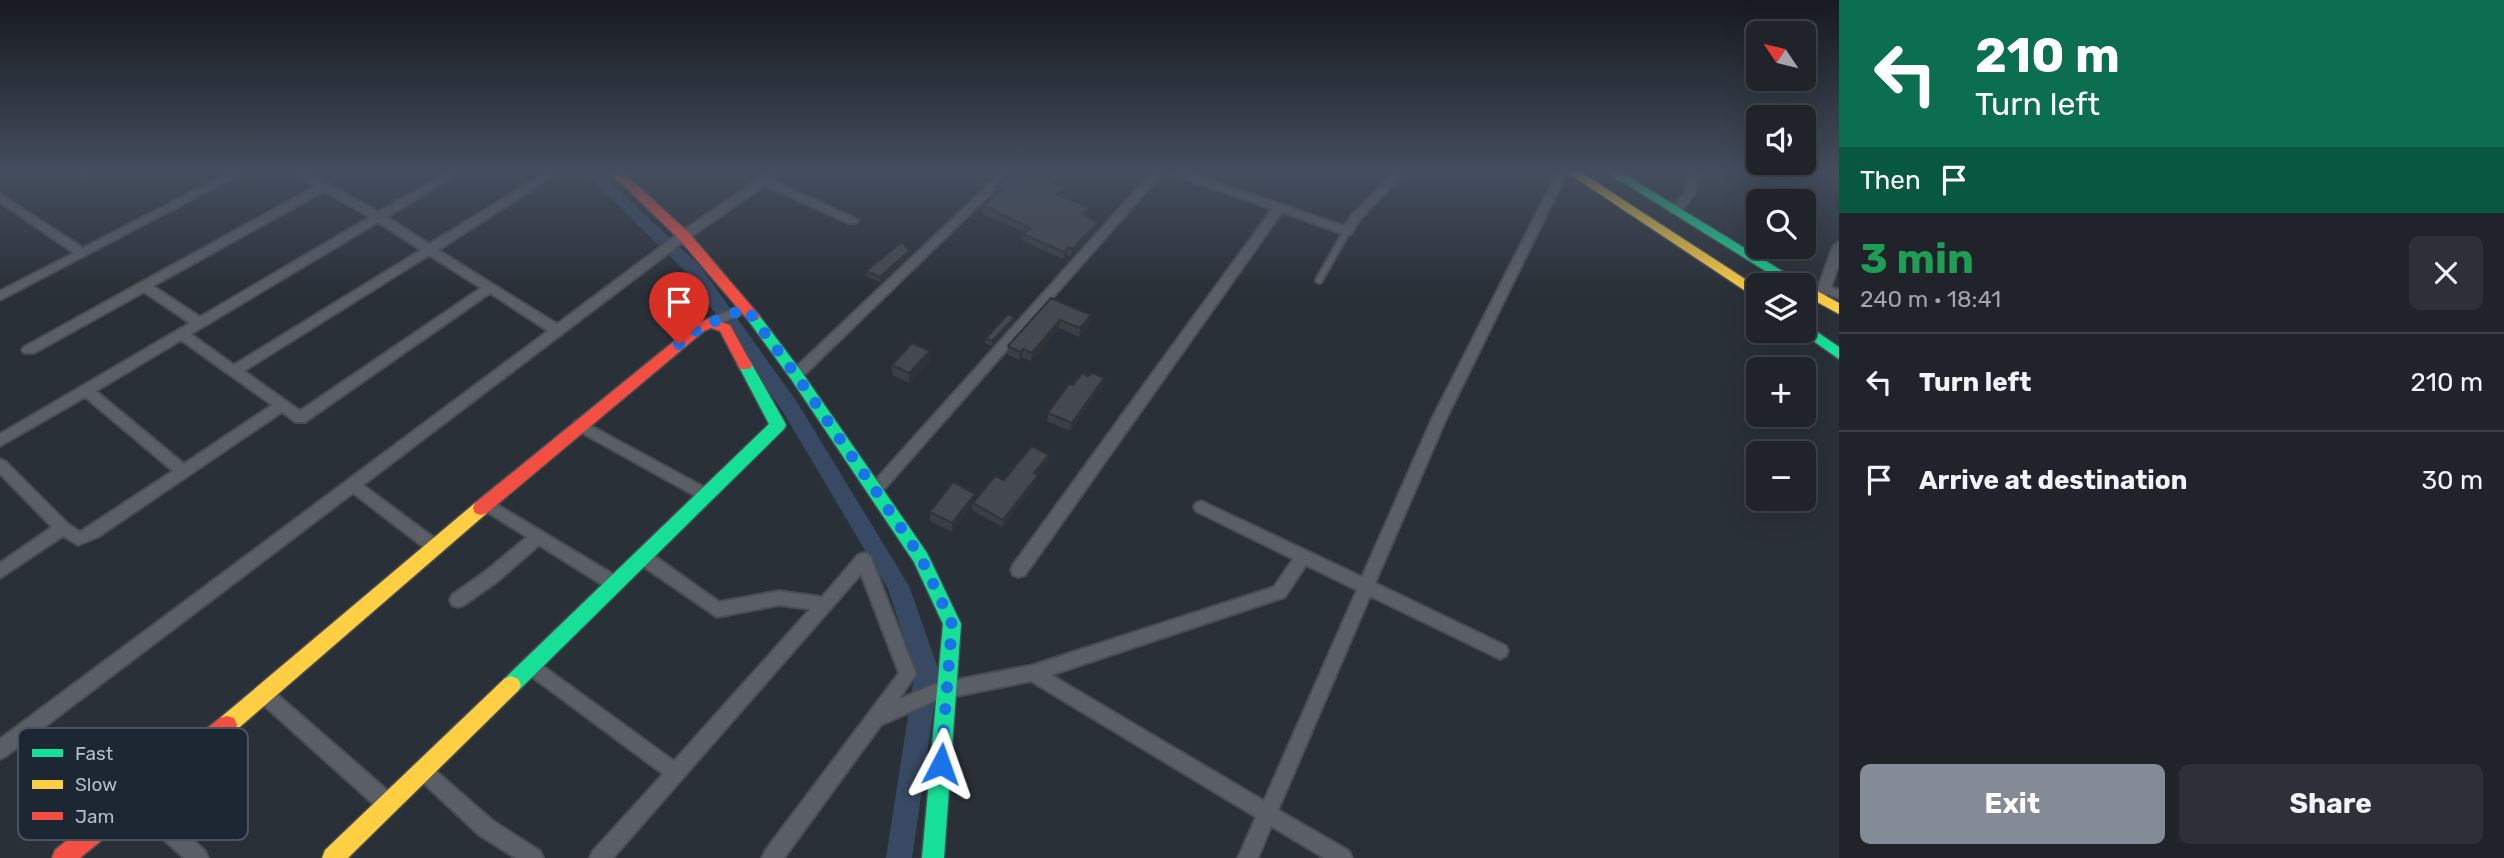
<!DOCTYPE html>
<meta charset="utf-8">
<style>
body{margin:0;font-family:Rubik,sans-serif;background:#2d3036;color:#f1f3f6;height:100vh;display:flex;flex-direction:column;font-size:26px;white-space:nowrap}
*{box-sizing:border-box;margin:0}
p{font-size:23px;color:#a2a4a8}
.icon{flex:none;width:38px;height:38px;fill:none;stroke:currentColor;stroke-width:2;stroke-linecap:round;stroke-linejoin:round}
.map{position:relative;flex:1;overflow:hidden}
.side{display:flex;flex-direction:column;background:#20242a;width:665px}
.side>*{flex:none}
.banner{background:#0b6e4f;color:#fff;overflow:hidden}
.needle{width:46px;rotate:305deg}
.tools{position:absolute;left:1746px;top:21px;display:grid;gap:14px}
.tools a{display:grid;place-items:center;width:70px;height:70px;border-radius:10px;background:#20242a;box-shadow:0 7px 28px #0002,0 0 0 2px #3d4147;font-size:35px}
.pin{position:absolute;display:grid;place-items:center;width:60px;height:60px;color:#fff;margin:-72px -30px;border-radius:50% 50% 50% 0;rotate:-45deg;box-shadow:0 0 7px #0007}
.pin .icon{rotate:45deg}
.me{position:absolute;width:77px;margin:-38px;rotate:4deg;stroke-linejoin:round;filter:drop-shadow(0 0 5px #0008)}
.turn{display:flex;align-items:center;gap:24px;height:147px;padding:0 21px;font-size:32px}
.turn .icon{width:91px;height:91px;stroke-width:2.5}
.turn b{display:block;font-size:49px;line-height:60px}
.then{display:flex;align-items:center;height:66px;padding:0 21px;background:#0003;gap:14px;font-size:26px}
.round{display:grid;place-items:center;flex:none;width:74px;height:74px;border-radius:10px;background:#2d3036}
.summary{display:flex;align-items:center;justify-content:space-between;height:119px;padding:0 21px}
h1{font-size:42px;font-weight:700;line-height:52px;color:#1e9e55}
.button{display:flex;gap:14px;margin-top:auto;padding:14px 21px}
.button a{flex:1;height:80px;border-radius:10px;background:#848b96;color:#fff;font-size:28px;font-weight:700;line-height:80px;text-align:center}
.button a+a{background:#2d3036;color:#f1f3f6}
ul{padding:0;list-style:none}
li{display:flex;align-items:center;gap:21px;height:98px;padding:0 21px;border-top:2px solid #3d4147}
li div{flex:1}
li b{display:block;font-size:26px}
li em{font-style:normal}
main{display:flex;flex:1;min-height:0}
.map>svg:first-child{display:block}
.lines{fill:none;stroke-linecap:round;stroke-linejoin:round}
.canal{fill:#384963;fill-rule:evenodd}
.lane-casing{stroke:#484c53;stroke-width:10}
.street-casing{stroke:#484c53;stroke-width:4}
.fast-casing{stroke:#484c53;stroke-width:3}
.slow-casing{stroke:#484c53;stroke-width:3}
.jam-casing{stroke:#484c53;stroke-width:3}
.lane{stroke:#5a5e66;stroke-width:6}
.street{fill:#5a5e66;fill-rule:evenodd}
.fast{fill:#16e098;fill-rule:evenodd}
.slow{fill:#ffcf43;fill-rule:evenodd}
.jam{fill:#f24e42;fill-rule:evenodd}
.wall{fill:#3a3f45}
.shaded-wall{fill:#303338}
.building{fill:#444950;stroke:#303338;stroke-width:2}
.route{stroke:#1a73e8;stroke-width:12;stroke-dasharray:0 21.6}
.key{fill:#1d2633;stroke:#4a5360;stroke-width:2}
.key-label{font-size:19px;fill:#b4bcc9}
</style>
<main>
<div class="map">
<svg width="1839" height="858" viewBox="0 0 1839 858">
<rect width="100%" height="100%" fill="#2a3038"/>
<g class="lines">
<path class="canal" d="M583 171H598L700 266 797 402 909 586 939 671 912 858H886L915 671 888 589 783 412 688 274Z"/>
<g class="lane-casing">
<path id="lane" d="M1319 280 1347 231"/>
</g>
<g class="street-casing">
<path id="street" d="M84 171H97L86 177 81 174Z
M233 171H246L0 300V291L74 253 0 202V194L83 248Z
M293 171H305L378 212 450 171H462L387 217 429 244 549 171H561L438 250 557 324 675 236 771 171H783L772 180 858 220 856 223H848L765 185 683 242 363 485 441 543 444 548 441 553 436 554 431 553 353 493 6 756 0 759V739L548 331 490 293 305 422H295L282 412 98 537 78 545 63 536 0 578V563L52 527 0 474V459L5 461 68 524 80 532 173 471 85 397 0 446V434L190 323 144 292 34 353H24L22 350 24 347 316 186ZM324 191 370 217 200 317 153 286ZM378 222 421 250 234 365 191 334ZM429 255 481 288 300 411 244 371ZM181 340 272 405 184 464 96 391Z
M1003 171H1014L801 378H791L789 375 791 372Z
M1153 171H1164L881 493H871L869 489 871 485Z
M1168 171H1183L1344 226 1353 214 1395 171H1406L1361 218 1351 234H1343L1282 212 1025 575 1019 577 1013 575 1011 570 1013 565 1272 209 1169 173Z
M1558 171H1568L1446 419 1375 583 1506 646 1508 651 1506 656 1500 659 1494 656 1370 596 1278 810 1349 851 1352 858H1324L1271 826 1258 858H1238L1256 817 1031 681 937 700 881 725 784 858H762L765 851 899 673 861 574 613 858H590L593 851 663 774 524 671 522 666 524 661 530 658 536 661 674 761 810 609 779 605 717 617 637 562 635 557 637 552 643 550 649 552 719 602 779 591 822 597 858 555 864 553 870 555 916 674 899 699 935 684 1033 665 1274 587 1293 559 1196 511 1194 507 1196 503 1201 501 1362 577 1432 419ZM1306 565 1357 590 1264 801 1051 675 1285 597Z
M1691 171H1701L1695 193 1680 213H1672L1670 211 1684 193Z
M1839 242V263L1831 287 1839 290V298L1828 294 1824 302H1816L1814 299 1833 246Z
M746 304 752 308 750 311 710 327 704 323 706 320Z
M580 420 711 491 713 495 711 499H701L575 429 573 425 575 421Z
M486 498 621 579 623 584 621 589 615 591 609 589 539 545 498 581 464 605 458 607 452 605 450 600 452 595 486 571 527 537 481 508 479 504 481 500Z
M265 687 271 689 395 797 397 804 395 811 388 813 381 811 259 701 256 695 259 689Z
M422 761 428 764 493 821 540 851 543 858H516L479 835 416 776 413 770 416 764Z
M135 791 142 793 205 851 208 858H184L128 807 126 800 128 793Z"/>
</g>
<g class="fast-casing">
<path id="fast" d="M1605 171H1619L1805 285H1788Z
M753 312 758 314 801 371 927 553 961 624 944 858H922L943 624 914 562 791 379 748 320 746 317Z
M1804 323 1839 347V359L1799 331H1804Z
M745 360 750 361 784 421 786 425 784 429 518 691 511 694 504 691 501 685 504 679 769 424 738 365Z"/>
</g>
<g class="slow-casing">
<path id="slow" d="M1565 171H1579L1759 288V300Z
M1804 284 1839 303V314L1804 295V285H1801Z
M481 501 487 503 489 508 487 513 234 732 227 734 220 732 217 725 220 718 475 503Z
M511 676 518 679 521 685 518 691 348 858H322L325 850 504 679Z"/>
</g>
<g class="jam-casing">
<path id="jam" d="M609 171H622L689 233 758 314 760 317 758 320H748L679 239Z
M710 318 730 325 752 365 750 369H740L720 331 711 328 704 331 487 513 481 515 475 513 473 508 475 503 694 325Z
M227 716 234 718 237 725 234 732 80 858H52L55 850 220 718Z"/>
</g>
<use href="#lane" class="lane"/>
<use href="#street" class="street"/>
<use href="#fast" class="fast"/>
<use href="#slow" class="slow"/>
<use href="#jam" class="jam"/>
</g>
<path class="wall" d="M997 173 980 189 975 187 976 182Z
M1052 183 1063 195 1061 196 1088 214 1086 216 1098 223 1096 230 1071 256 1067 255 1063 259 1023 241V234L1025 233 983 214V206L996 195 994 194 995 187Z
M909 251V256L880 282 866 276V271Z
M1051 298 1091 315 1090 323 1079 337 1059 328 1031 361 1022 357 1019 360 1007 354 1008 346Z
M1015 317 1014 322 992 346 985 343 986 338Z
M930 361 909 383 892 375V365Z
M1073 385 1102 386 1070 431 1047 421 1048 413Z
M1048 462 1038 475 1037 482 1002 527 972 510V505L952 532 930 521V512L975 494 974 501 1004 480Z"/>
<path class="shaded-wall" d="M994 171H997V173L980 189 981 184Z
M1064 188 1063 195 1055 202 1056 195Z
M1089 207 1088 214 1082 221 1083 214Z
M1098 223 1096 230 1071 256 1072 249Z
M1068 247 1067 255 1063 259 1064 252Z
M909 251V256L880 282V277Z
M1091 315 1090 323 1079 337 1080 328Z
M1015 317 1014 322 992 346V341Z
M1060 320 1059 328 1031 361 1032 353Z
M1023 349 1022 357 1019 360 1020 352Z
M930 351V361L909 383V373Z
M1104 378 1102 386 1070 431 1072 423Z
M1049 455 1048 462 1038 475 1037 482 1002 527 1003 520 1034 473Z
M975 494 974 503H973L972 505 952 532V523Z"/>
<path class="building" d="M987 171H994L981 184 976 182Z
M1013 171H1028L1052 180 1050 182 1064 188 1056 195 1089 207 1083 214 1098 223 1072 249 1068 247 1064 252 1023 234 1030 228 983 206 1002 189 995 187Z
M902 242 909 251 880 277 866 271Z
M1051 298 1091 315 1080 328 1060 320 1032 353 1023 349 1020 352 1008 346Z
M1008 314 1015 317 992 341 986 338Z
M912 343 930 351 909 373 892 365Z
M1082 373 1088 376 1092 373 1104 378 1072 423 1048 413 1069 384 1073 385Z
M1032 446 1049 455 1034 473 1038 475 1003 520 973 503 995 476 1004 480Z
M953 482 975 494 952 523 930 512Z"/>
<linearGradient id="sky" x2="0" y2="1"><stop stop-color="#171a1f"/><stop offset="0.59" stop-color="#444e5e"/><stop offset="1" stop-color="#444e5e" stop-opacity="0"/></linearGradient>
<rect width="1839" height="291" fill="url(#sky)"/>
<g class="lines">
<path class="route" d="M679 344 699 328 746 308 796 375 906 535 921 558 952 624 941 764"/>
</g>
<rect x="18" y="728" width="230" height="112" rx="10" class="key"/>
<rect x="32" y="749" width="31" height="8" fill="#16e098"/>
<rect x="32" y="780" width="31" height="9" fill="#ffcf43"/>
<rect x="32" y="812" width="31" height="8" fill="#f24e42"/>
<g class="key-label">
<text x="75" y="760">Fast</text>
<text x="75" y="791">Slow</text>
<text x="75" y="823">Jam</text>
</g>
</svg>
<div class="tools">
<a><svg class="needle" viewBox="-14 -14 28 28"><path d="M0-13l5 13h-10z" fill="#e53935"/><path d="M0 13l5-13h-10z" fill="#a2a4a8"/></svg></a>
<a><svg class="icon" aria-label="sound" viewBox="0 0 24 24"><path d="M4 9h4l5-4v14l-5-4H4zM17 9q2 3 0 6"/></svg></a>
<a><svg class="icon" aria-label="search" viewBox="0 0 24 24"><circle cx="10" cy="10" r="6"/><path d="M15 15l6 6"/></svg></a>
<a><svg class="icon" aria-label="layers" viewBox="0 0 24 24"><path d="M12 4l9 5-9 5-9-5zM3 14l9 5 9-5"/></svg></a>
<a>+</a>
<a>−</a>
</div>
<div class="pin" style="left:679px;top:344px;background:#d93025"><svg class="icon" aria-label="arrive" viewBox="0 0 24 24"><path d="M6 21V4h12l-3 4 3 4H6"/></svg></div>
<svg class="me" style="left:941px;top:764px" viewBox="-20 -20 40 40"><path d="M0-17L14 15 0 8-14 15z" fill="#1a73e8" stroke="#fff" stroke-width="4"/></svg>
</div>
<section class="side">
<div class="banner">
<div class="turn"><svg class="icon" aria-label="left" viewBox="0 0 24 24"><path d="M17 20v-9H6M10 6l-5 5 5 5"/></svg><div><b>210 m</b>Turn left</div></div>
<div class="then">Then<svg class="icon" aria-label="arrive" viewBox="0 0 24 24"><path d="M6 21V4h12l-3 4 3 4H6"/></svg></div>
</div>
<div class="summary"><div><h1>3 min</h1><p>240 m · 18:41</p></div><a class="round"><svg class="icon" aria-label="close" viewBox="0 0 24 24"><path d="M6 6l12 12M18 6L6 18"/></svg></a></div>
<ul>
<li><svg class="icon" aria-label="left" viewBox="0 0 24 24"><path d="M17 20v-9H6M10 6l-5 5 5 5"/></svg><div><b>Turn left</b></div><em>210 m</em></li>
<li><svg class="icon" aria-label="arrive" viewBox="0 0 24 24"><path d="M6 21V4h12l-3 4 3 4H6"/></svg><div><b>Arrive at destination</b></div><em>30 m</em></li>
</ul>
<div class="button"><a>Exit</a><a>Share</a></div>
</section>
</main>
